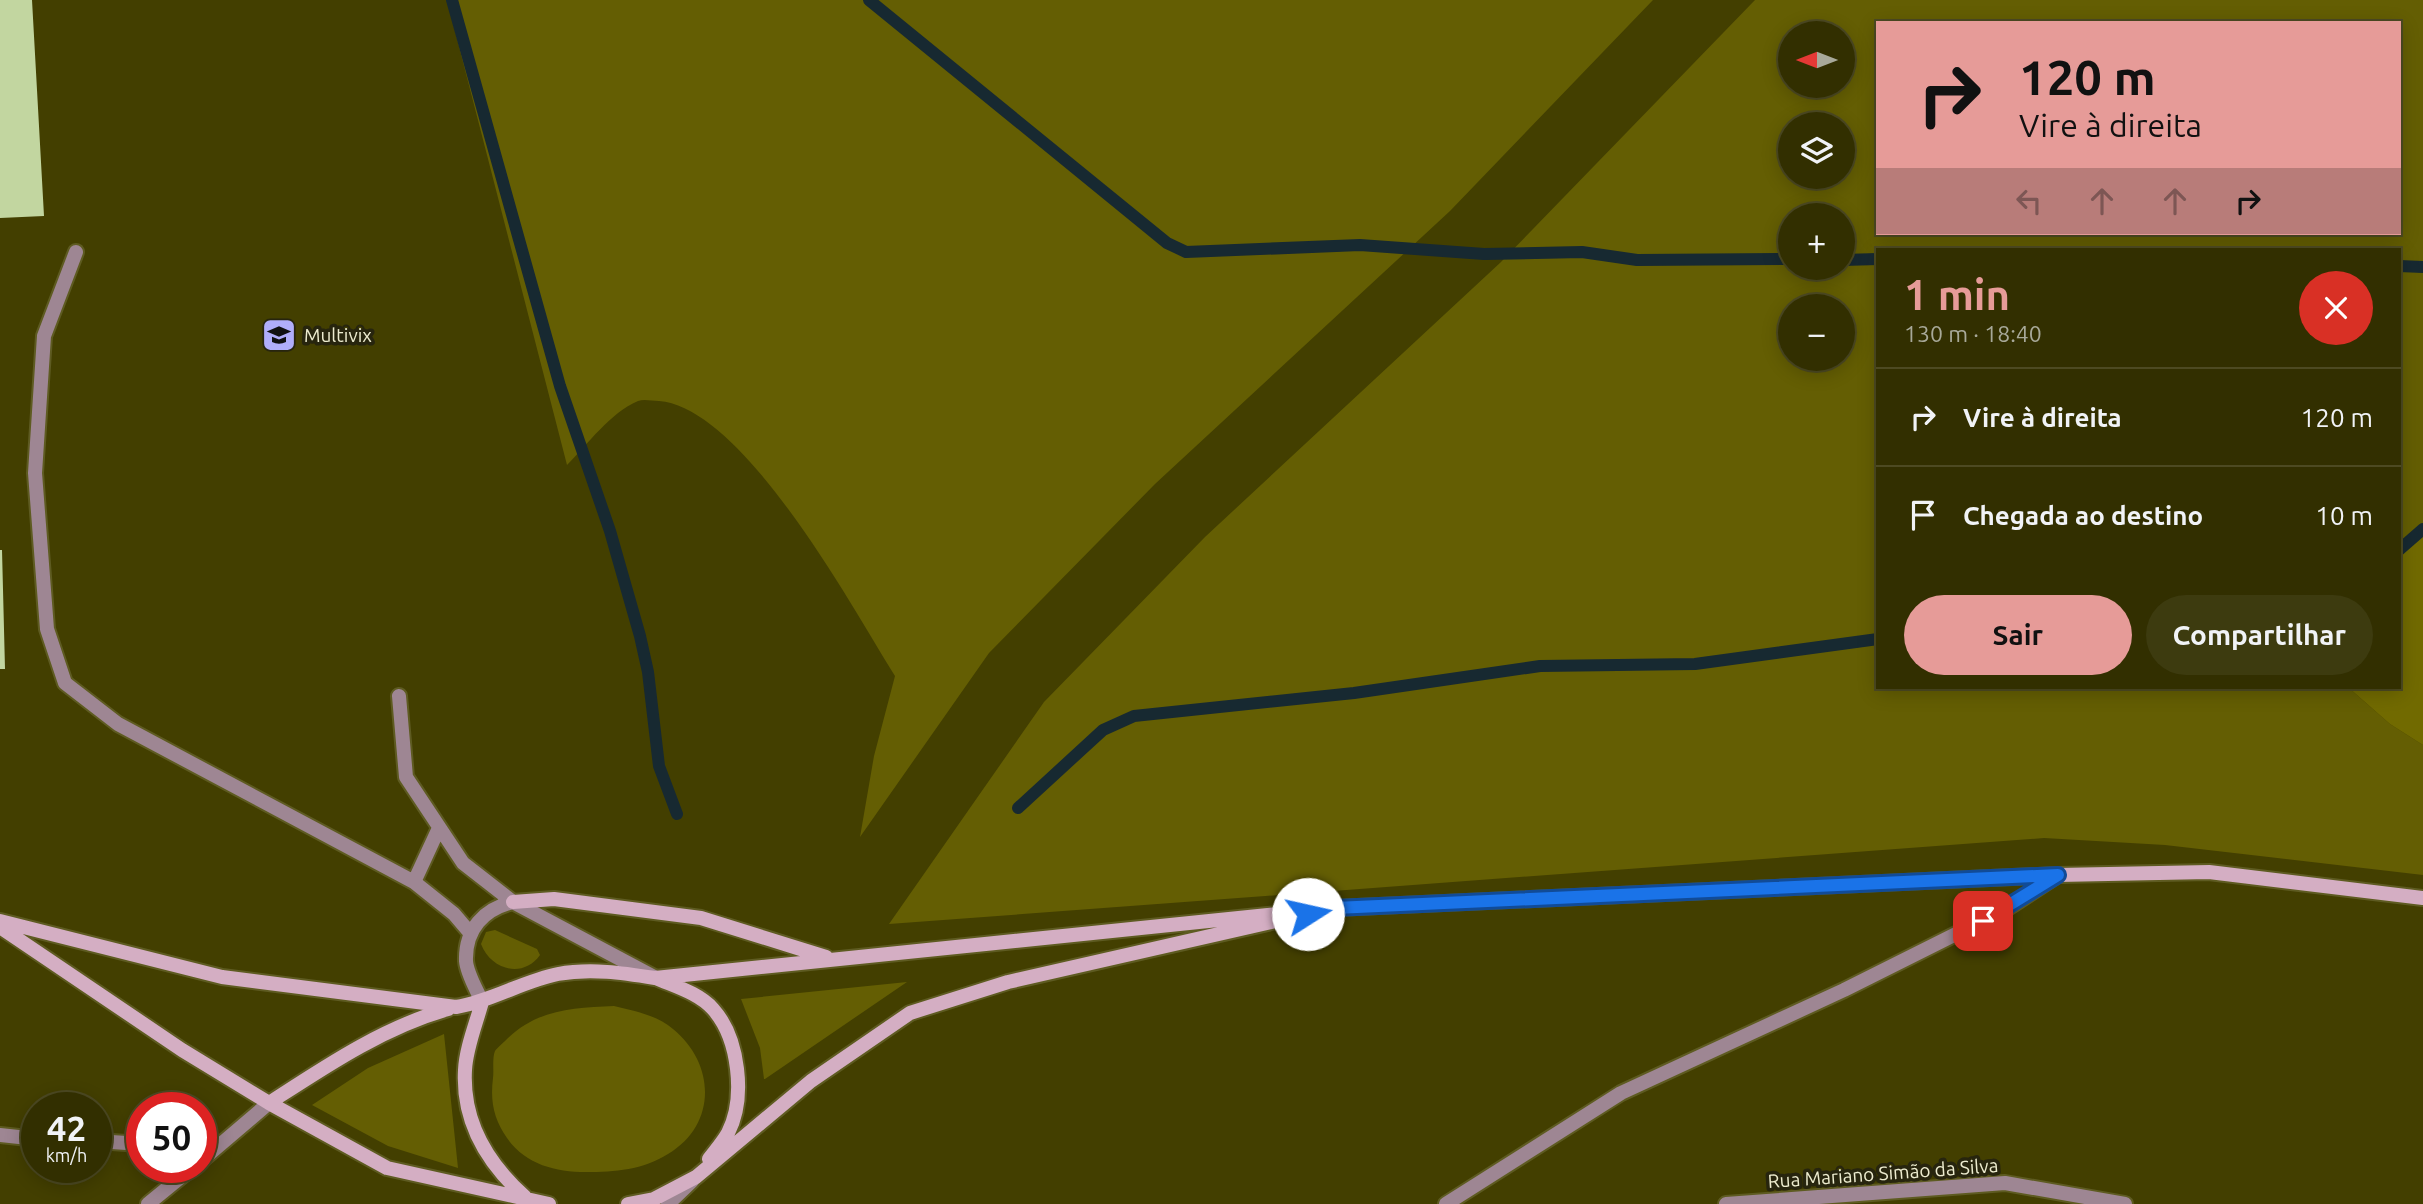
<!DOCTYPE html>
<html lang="pt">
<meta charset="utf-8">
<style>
body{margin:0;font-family:Ubuntu,sans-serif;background:#3d3b0f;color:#f1f3f6;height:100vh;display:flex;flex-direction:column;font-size:26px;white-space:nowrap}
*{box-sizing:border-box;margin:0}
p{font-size:23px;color:#a8a999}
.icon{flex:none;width:38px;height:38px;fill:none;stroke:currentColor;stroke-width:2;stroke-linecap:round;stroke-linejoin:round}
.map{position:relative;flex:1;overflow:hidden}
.side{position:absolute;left:1876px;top:248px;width:525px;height:441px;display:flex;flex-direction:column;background:#322f00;border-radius:0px;box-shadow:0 4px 18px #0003,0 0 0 2px #4d4a22}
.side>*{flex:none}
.top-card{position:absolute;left:1876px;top:21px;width:525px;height:214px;border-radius:0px;box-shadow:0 4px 18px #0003,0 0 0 2px #4d4a22;background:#e69b98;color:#111;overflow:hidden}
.needle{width:46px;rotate:270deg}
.controls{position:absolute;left:1778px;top:21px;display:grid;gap:14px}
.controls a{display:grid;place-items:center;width:77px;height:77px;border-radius:50%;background:#322f00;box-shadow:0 4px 18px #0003,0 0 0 2px #4d4a22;font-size:35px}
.speed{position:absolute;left:21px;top:1092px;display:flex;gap:14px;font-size:35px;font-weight:700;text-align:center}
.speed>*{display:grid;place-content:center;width:91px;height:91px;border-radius:50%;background:#322f00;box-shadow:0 4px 18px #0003,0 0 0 2px #4d4a22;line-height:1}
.speed small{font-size:18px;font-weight:400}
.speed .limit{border:10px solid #d22;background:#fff;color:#111}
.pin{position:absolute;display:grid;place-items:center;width:60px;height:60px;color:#fff;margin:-30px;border-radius:14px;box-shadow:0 4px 10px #0006}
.me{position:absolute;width:77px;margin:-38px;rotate:80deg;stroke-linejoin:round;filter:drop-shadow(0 0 5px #0008)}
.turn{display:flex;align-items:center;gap:24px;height:147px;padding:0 28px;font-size:32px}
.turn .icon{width:91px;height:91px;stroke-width:2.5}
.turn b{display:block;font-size:49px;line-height:60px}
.lanes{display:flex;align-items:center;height:66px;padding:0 28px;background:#0003;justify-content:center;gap:35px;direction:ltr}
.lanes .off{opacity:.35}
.round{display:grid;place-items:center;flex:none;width:74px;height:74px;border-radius:37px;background:#3d3b0f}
.headline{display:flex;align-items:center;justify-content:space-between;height:119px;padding:0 28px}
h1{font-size:42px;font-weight:700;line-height:52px;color:#e69b98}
.button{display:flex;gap:14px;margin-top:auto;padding:14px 28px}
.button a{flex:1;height:80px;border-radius:42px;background:#e69b98;color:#111;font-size:28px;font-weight:700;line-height:80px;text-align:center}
.button a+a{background:#3d3b0f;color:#f1f3f6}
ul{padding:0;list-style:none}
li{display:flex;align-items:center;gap:21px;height:98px;padding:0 28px;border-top:2px solid #4d4a22}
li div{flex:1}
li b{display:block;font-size:26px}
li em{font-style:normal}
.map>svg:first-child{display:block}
.green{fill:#645e03;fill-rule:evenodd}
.forest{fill:#716a00}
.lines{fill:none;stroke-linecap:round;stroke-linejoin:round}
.stream{stroke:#172931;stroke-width:12}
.building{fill:#c2d6a0}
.service-casing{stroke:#5e5b21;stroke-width:18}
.minor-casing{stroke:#5e5b21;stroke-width:18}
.tertiary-casing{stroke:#5e5b21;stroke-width:18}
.secondary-casing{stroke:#5e5b21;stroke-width:18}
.service{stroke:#9e8693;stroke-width:14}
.minor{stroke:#9e8693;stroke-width:14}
.tertiary{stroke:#9e8693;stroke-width:14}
.secondary{stroke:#d4aec3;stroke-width:14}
.route-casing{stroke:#114b97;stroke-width:18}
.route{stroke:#1a73e8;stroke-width:12}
.labels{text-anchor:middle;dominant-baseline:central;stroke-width:7;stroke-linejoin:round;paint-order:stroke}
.poi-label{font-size:19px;fill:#edeccf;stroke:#27250e;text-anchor:start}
.street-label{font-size:19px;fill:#edeccf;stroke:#27250e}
</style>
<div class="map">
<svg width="2423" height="1204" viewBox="0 0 2423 1204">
<rect width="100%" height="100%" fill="#433f00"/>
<path class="green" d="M447 0H1653L1450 211 1155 484 989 653 860 837 874 756 895 676C852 607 744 408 659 401 652 401 644 399 638 401 610 413 588 444 567 465Z
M1755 0H2423V526L2399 549V250H1878V688H2349L2390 724 2423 745V875L2165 845 2044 838 889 924 1044 702 1205 537 1501 262ZM1878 23H2399V233H1878ZM1790 33H1843V86H1790ZM1790 124H1843V177H1790ZM1790 215H1843V268H1790ZM1790 306H1843V359H1790Z
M495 930 537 949 540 955C523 979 491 970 481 944L486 932Z
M907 982 765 1079H764L760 1048 741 999Z
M614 1006C634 1011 657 1015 673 1029 716 1064 717 1125 668 1154 643 1170 615 1172 586 1172 555 1172 525 1164 507 1138 494 1119 490 1102 493 1078 494 1070 492 1058 495 1051 497 1048 503 1043 506 1040 537 1009 573 1008 614 1006Z
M444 1034 458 1168 388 1146 312 1105 368 1068Z"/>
<path class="forest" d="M2423 526V745L2390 724 2349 688H2399V549Z"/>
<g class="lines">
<path class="stream" d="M452 0 560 386 610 531 640 636 648 672 659 766 677 814
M869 0 1167 243 1186 252 1360 245 1484 254 1582 252 1637 260 1790 259
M1843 260 1878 259
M2399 266 2423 267
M2399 550 2423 529
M1018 808 1103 730 1134 716 1354 693 1540 666 1695 664 1878 639"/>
</g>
<path class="building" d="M0 0H32L44 216 0 218Z
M0 550H2L5 669H0Z"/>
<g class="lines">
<g class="service-casing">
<path id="service" d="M76 252 44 336 35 473 47 629 65 683 118 724 414 882 454 914 471 934
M399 696 406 777 463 863 513 902 654 977
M414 882 439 828
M482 1002C477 990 467 974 466 961 465 929 484 909 513 902"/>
</g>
<g class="minor-casing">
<path id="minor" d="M0 1135 37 1139
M96 1141 142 1144
M201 1161 269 1103
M148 1204 193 1167
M1446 1204 1621 1093 1844 990 2006 909 2058 875
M1726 1204 2005 1183 2125 1204"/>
</g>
<g class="tertiary-casing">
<path id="tertiary" d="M668 1204 692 1181"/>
</g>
<g class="secondary-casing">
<path id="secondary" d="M513 902 554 899 701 918 826 957
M0 921 222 977 456 1007C492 1001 523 981 558 974 591 968 623 973 655 978L1335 908 2058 875 2209 872 2423 898
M0 927 182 1050 269 1103 387 1168 549 1204
M656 978C674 986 699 993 713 1009 739 1038 746 1098 728 1133 723 1142 715 1151 709 1159
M482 1002C476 1024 466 1048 465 1070 462 1122 488 1164 525 1197
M269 1103C326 1066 382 1028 448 1009
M628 1204 654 1199 696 1177 811 1081 910 1013 1008 982 1276 921"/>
</g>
<use href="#service" class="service"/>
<use href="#minor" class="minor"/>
<use href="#tertiary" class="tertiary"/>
<use href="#secondary" class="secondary"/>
</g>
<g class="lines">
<g class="route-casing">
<path id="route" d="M1308 914 1335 908 2058 875 1983 921"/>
</g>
<use href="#route" class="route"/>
</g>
<defs>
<g id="university-square" transform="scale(1.75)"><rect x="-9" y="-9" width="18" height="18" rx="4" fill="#b0aefa" stroke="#27250e"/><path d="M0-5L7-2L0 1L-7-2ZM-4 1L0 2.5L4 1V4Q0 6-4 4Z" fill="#111"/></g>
</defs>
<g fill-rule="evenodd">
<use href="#university-square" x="279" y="335"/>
</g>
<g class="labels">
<g class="poi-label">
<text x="304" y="335">Multivix</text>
</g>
<g class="street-label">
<text transform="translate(1883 1173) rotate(-4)">Rua Mariano Simão da Silva</text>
</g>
</g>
</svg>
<div class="controls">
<a><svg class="needle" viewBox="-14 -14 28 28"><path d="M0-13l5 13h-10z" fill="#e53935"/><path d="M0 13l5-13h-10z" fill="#a8a999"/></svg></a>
<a><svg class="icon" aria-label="layers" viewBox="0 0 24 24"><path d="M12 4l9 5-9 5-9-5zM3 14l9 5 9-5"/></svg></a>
<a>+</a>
<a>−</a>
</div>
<div class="speed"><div>42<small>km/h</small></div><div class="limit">50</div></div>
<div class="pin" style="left:1983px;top:921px;background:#d93025"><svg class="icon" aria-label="arrive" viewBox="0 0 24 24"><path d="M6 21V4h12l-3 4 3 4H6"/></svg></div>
<svg class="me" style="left:1308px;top:914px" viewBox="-20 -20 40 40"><circle r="19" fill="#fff"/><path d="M0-13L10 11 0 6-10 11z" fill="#1a73e8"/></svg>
<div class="top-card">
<div class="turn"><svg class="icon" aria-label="right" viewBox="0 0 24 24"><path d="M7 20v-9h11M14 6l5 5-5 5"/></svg><div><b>120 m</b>Vire à direita</div></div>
<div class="lanes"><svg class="icon off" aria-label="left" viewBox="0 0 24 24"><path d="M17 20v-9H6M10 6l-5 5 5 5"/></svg><svg class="icon off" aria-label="ahead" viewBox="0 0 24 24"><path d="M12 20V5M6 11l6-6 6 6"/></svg><svg class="icon off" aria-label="ahead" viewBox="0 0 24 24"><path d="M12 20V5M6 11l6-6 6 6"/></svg><svg class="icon" aria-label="right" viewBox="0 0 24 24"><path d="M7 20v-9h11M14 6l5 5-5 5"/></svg></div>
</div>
<section class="side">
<div class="headline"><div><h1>1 min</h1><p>130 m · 18:40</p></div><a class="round" style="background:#d93025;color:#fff"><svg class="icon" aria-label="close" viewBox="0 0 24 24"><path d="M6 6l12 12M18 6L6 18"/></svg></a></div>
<ul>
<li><svg class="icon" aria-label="right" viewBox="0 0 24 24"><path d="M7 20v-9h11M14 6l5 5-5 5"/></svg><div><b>Vire à direita</b></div><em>120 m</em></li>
<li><svg class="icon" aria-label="arrive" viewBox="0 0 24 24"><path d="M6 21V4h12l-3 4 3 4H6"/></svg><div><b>Chegada ao destino</b></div><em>10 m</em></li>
</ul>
<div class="button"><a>Sair</a><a>Compartilhar</a></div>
</section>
</div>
